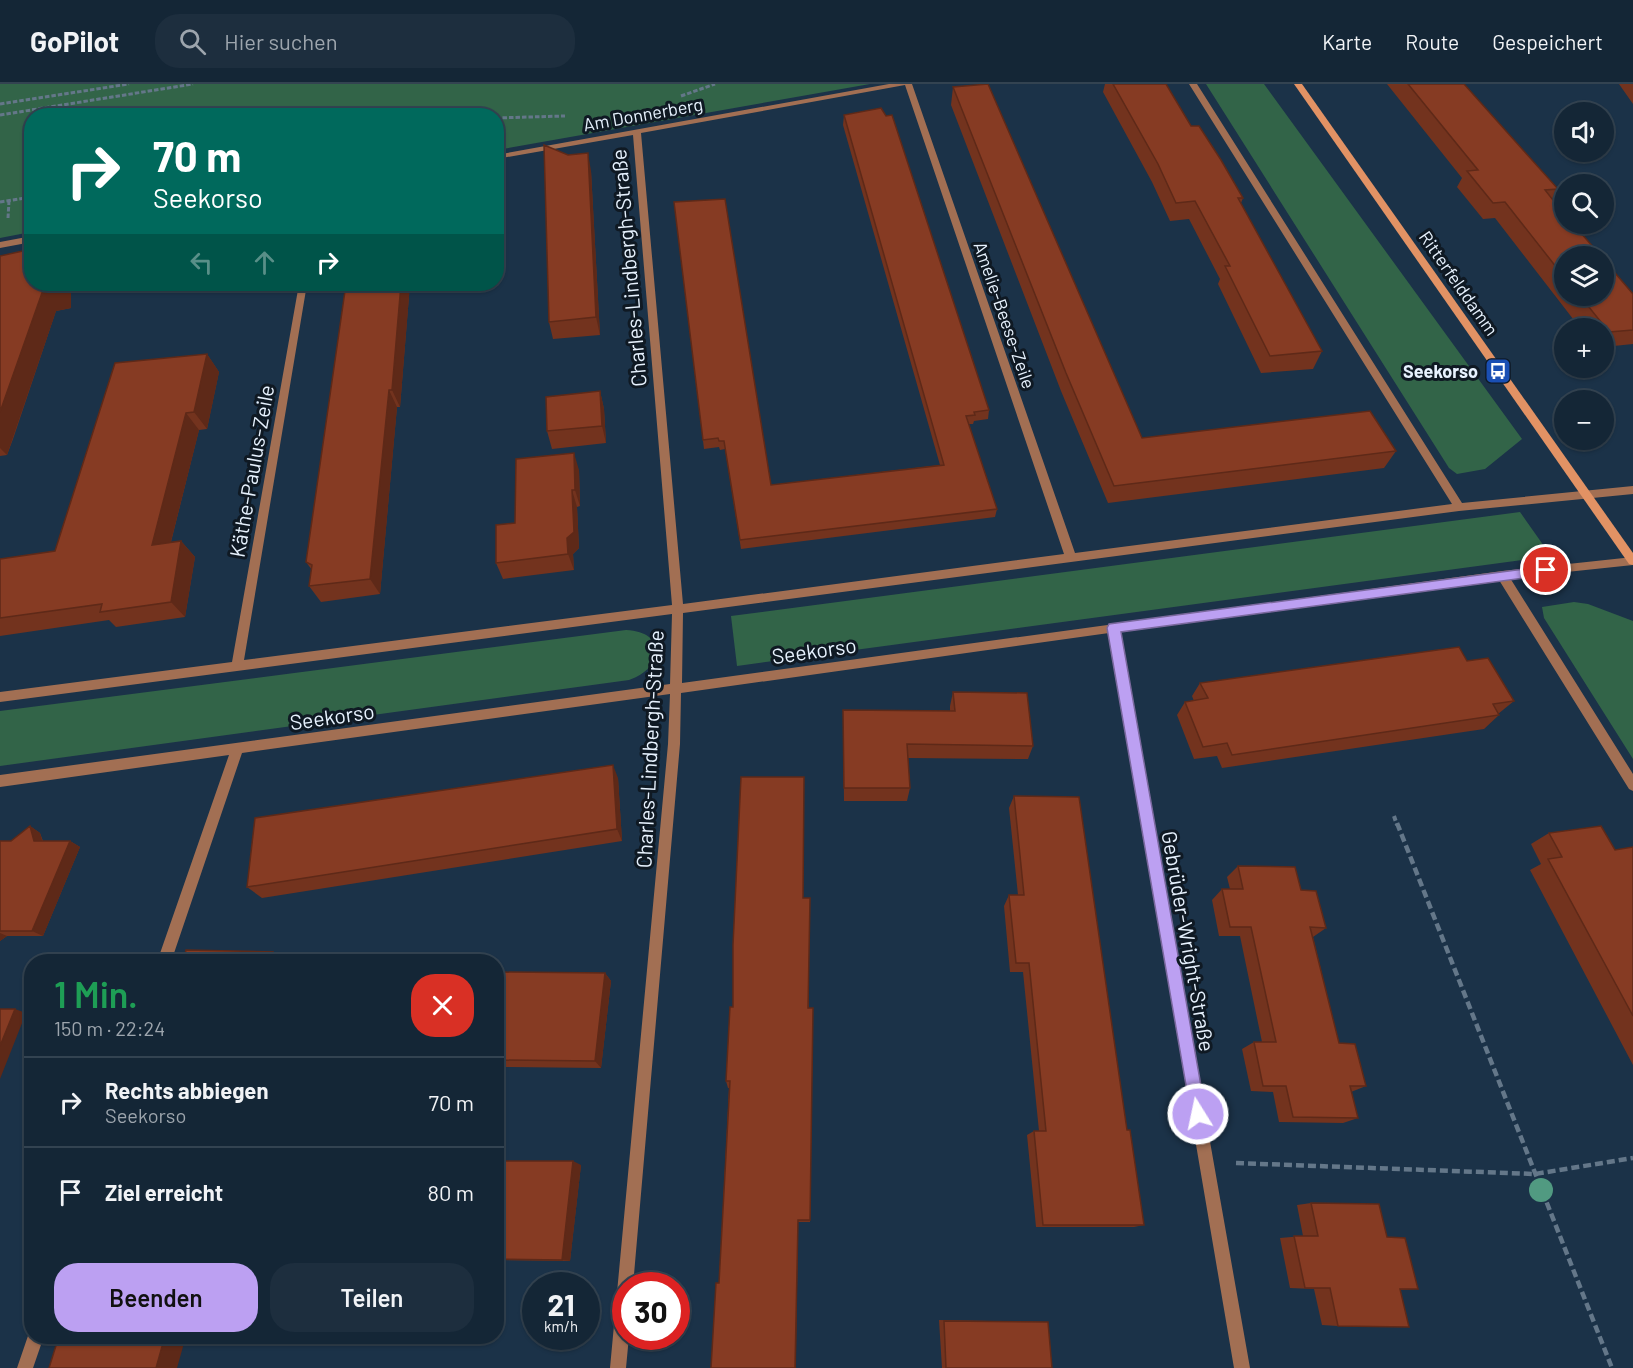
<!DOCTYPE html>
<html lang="de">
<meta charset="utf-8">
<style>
body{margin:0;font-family:Barlow,sans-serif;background:#1d2e3e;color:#f1f3f6;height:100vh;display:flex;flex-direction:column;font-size:22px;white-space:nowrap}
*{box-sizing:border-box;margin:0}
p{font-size:20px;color:#9da5ad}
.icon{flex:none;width:33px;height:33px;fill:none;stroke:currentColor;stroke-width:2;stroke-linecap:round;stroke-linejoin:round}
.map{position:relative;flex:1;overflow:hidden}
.panel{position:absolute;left:24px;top:870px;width:480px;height:390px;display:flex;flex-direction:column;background:#142636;border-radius:24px;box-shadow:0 2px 4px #0004,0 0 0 2px #334351}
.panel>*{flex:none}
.banner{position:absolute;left:24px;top:24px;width:480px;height:183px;border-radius:24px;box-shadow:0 2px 4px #0004,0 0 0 2px #334351;background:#00695c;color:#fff;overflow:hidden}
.controls{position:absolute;left:1554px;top:18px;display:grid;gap:12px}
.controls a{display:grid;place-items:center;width:60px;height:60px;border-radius:50%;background:#142636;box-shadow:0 2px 4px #0004,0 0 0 2px #334351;font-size:30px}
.speed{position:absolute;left:522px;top:1188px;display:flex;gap:12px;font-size:30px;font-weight:700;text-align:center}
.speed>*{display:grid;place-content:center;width:78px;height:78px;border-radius:50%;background:#142636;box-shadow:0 2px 4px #0004,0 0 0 2px #334351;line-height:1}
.speed small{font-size:15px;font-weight:400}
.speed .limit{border:9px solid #d22;background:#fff;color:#111}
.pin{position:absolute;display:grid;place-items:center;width:51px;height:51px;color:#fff;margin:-26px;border:3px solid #fff;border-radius:50%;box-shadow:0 2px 6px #0007}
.me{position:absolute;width:66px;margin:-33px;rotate:350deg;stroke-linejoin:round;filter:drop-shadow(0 0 4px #0008)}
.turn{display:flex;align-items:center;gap:21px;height:126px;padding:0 30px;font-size:27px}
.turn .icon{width:78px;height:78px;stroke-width:2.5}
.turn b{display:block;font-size:42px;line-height:51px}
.lanes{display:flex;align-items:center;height:57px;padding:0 30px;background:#0003;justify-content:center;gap:30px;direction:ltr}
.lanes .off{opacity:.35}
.round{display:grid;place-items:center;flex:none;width:63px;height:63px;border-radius:24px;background:#1d2e3e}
.headline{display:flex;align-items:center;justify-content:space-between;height:102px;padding:0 30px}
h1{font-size:36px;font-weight:600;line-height:45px;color:#1e9e55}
.cta{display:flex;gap:12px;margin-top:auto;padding:12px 30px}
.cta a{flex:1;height:69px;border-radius:24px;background:#bca0f2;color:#111;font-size:24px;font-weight:600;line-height:69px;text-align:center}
.cta a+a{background:#1d2e3e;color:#f1f3f6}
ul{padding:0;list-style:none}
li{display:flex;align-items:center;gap:18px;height:90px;padding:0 30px;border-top:2px solid #334351}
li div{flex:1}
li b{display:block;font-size:22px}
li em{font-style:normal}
header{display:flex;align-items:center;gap:36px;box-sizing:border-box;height:84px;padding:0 30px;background:#142636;border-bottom:2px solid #334351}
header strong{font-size:28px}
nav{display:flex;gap:33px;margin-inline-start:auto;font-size:21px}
.search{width:420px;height:54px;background:#1d2e3e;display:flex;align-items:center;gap:15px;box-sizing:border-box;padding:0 21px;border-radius:24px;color:#9da5ad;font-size:22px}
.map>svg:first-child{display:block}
.green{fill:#326448}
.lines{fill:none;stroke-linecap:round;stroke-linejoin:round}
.path-far2{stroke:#647789;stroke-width:3;stroke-dasharray:4.5 2;stroke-linecap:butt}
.path-far1{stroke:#647789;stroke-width:4;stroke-dasharray:5 3;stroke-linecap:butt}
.path{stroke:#647789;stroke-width:4.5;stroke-dasharray:8 4;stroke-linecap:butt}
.street{fill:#a26f53;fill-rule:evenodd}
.secondary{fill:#e29264;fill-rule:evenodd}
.tree{fill:#519a81}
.wall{fill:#73331e}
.shaded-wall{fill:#5e2918}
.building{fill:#863b23;stroke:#5e2918;stroke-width:1.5}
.route{fill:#bca0f2;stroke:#7a689d;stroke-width:1.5}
.labels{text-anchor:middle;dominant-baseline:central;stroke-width:6;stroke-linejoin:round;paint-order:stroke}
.far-street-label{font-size:18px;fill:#e7f2fe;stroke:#0f1923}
.far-poi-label{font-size:18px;font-weight:bold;fill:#e7f2fe;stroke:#0f1923;text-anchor:end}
.street-label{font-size:21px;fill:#e7f2fe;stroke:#0f1923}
</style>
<header>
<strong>GoPilot</strong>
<div class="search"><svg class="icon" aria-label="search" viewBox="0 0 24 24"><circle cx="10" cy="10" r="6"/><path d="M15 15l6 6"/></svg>Hier suchen</div>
<nav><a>Karte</a><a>Route</a><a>Gespeichert</a></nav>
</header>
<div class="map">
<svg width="1633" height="1284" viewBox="0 0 1633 1284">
<rect width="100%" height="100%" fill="#1b3248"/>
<path class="green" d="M0 0H870L497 66 496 32H32L31 148 0 154Z
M1206 0H1264L1522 355 1485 385 1457 390 1449 384Z
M1520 428 1551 472 737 582 731 532Z
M1574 518 1588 520 1633 537V675L1544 534 1542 523Z
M626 546C668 548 664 584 629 596L0 682V627Z"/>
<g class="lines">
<path class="path-far2" d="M681 12 715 0
M0 20 129 0
M0 31 193 0
M496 34 565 32
M0 118 32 113
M8 134 9 117"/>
<path class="path-far1" d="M1394 732 1397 741"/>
<path class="path" d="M1397 739 1612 1284
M1236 1079 1535 1090 1633 1074"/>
<path class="street" d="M889 0H912L1075 469 1452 420 1189 0H1197L1462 419 1633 402V410L1459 427 683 529 682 599 1502 487 1633 473V481L1510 494 1633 690V707L1629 705 1499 496 1120 548 1250 1284H1234L1109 549 681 609 680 660 633 1202H626V1252H629L626 1284H610L668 660 670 610 242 669 171 878H157L229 671 0 703V691L670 600 672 530 0 618V608L232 578 299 200H307L244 576 672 521 633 51 496 75V71ZM905 1 1064 470 683 520 641 49Z
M32 152V158L0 164V158Z
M30 1246 32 1252H44L33 1284H17Z"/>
<path class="secondary" d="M1294 0H1302L1633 469V481L1629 480Z"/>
</g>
<circle class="tree" cx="1541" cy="1106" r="12"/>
<path class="wall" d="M1105 0H1166L1191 42 1243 114 1241 119 1322 267 1313 285 1261 289 1218 200 1220 195 1189 135 1170 137 1152 98 1103 8Z
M1387 0H1464L1558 105 1552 115 1564 172V212L1633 210V260L1604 263V244H1580L1495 134 1483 135 1457 103 1462 94Z
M1619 0H1633V20Z
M953 3 1142 354 1396 367 1384 384 1108 419 1061 307 951 21Z
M844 31 989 326 988 335 974 337 973 340H969L997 425 995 433 741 465 725 365 720 366 719 363 704 365 674 118 771 401 940 381 843 41Z
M568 71 591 87 600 251 553 255 549 238Z
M0 172 32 200H71V224L56 227 13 355 7 371 0 372Z
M346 200H410L400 323H397L380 510 321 518 309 502 312 486 306 478Z
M207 270 219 288 207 345 199 346 171 458 181 457 195 473 185 533 116 543 109 536 0 552V475L55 467Z
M600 307 604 325 606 359 552 365 547 347Z
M579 386 580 422 577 423 579 464 573 470 574 486 503 495 496 479 515 439Z
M1467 577 1514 617 1498 630 1499 631 1484 645 1222 684 1217 672 1194 675 1177 631 1185 618 1194 617 1192 612 1200 599Z
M953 608 1033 662 1028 675 908 674 910 704 907 717H844L843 626 950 627V622Z
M618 694 622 757 262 814 247 803Z
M1014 712 1127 1046 1144 1141 1134 1143H1036L1027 1051 1034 1047H1039L1023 888H1010L1004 822 1009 811H1018L1009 724Z
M30 742 40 749 43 757H70L80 763 43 852H7L0 857V757H11Z
M1549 749 1615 766 1633 763V981L1530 786 1541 780 1531 760Z
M1238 782 1301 806 1326 844 1313 853 1339 959 1366 1002 1351 1008 1358 1034 1343 1039 1279 1038 1273 1008 1251 1007 1242 965 1254 958H1262L1240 852H1219L1212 816 1222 805H1230L1227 793Z
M804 814 809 924 813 932 810 1138H798L719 1199 729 1004H728L726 997Z
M496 888 605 889 611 897 601 984 502 983 496 979Z
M496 1077 581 1081 570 1177 496 1176Z
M1311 1119 1387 1153 1418 1205 1401 1206 1338 1242 1322 1241 1314 1205 1290 1204 1280 1154 1303 1152 1297 1121Z
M939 1236 1048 1238 1052 1284H942Z"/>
<path class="shaded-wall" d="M588 69 591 87 600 251 596 233Z
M58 200H71V224L56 227 7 371 0 364V328L42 209Z
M401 200H410L400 323 392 306Z
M207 270 219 288 207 345 194 328Z
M389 306 397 323 380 510 370 495Z
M600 307 604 325 606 359 602 342Z
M186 329 199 346 166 477 152 461Z
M574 369 579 386 580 422 575 406Z
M572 406 577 423 579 464 573 470 574 486 568 470 567 454Z
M181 457 195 473 185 533 171 518Z
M613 681 618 694 622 757 617 745Z
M30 742 40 749 44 763 34 757Z
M70 757 80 763 43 852 32 847Z
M0 849 7 852 0 857Z
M273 868 288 877V878H271Z
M605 889 611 897 601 984 595 977Z
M15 925 26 929 0 995V962Z
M573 1077 581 1081 570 1177 562 1176Z
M798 1136 796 1284H795Z
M165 1252H186L177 1284H156Z"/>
<path class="building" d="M988 0 1142 354 1370 327 1396 367 1114 402 1066 289 953 3Z
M1113 0H1166L1191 42H1199L1221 76 1243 114H1238L1322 267 1270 272 1225 182H1230L1195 117 1176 119 1158 80Z
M1408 0H1464L1558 105 1545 106 1564 130V140H1573L1601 172H1564V193L1505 118 1493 119 1467 87 1478 86Z
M881 24 886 32 892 31 989 326 974 328 975 331 966 332 997 425 740 456 724 357H719L718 354 703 356 674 118 725 115 771 401 944 381 844 31Z
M544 61 568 71 588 69 596 233 549 238Z
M32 165V200H58V206L42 209 0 328V172Z
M1604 176 1633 210V246L1609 248 1580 212H1604Z
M346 200H401L392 306H389L370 495 309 502 312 481 306 478Z
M207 270 194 328 186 329 152 461 181 457 171 518 100 528 102 520 0 534V475L55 467 115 279Z
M600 307 602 342 547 347 546 313Z
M574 369 575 406H572L574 448 567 454 568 470 496 479V441L515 439 516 375Z
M1459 563 1467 577 1488 574 1514 617 1493 620 1499 631 1232 671 1227 659 1203 663 1185 618 1208 614 1200 599Z
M953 608 1027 609 1033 662 907 660 910 704H844L843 626 955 627Z
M613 681 617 745 247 803 255 734Z
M741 693H804L803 814H810L808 924H813L810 1136H798L795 1284H711L716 1199H719L730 997H726L730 923H733V861Z
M1014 712 1079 713 1127 1046H1130L1144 1141H1043L1034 1047H1046L1029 879H1016L1009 811H1024Z
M30 742 34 757H70L32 847H0V757H11Z
M1601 742 1615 766 1633 763V932L1548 775 1562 773 1549 749Z
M1238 782 1295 783 1301 806 1316 807 1326 844 1310 843 1339 959 1355 960 1366 1002H1350L1358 1034 1293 1033 1286 1002H1263L1254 958H1276L1251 843H1230L1222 805H1243Z
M186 866 273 868 271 878H183Z
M496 888 605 889 595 977 496 976Z
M0 925H15L0 962Z
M496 1077H573L562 1176 496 1175Z
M1311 1119 1379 1120 1387 1153 1405 1154 1418 1205H1400L1409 1243 1338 1242 1330 1204H1305L1294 1152H1318Z
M944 1237 1048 1238 1052 1284H946Z
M59 1252H165L156 1284H49Z"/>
<path class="route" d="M1546 482 1552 486 1546 491 1121 548 1206 1030 1204 1036 1198 1039 1192 1036 1107 544 1109 540Z"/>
<defs>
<g id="bus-square" transform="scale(1.35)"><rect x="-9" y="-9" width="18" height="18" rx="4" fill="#1a4fb4" stroke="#0f1923"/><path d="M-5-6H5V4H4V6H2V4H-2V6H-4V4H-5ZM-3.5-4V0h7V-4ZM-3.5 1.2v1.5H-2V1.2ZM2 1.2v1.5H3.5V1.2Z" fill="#fff"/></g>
</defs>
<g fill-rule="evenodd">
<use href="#bus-square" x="1498" y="287"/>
</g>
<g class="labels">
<g class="far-street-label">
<text transform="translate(643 30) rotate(-10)">Am Donnerberg</text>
<text transform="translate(1459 199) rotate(55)">Ritterfelddamm</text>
<text transform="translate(1005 231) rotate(71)">Amelie-Beese-Zeile</text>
</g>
<g class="far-poi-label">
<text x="1478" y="287">Seekorso</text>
</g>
<g class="street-label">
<text transform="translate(628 184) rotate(-95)">Charles-Lindbergh-Straße</text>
<text transform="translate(251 387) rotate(-80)">Käthe-Paulus-Zeile</text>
<text transform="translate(814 566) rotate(-8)">Seekorso</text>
<text transform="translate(332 632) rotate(-8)">Seekorso</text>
<text transform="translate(649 665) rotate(-87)">Charles-Lindbergh-Straße</text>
<text transform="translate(1189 857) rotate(80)">Gebrüder-Wright-Straße</text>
</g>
</g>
</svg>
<div class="controls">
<a><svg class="icon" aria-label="sound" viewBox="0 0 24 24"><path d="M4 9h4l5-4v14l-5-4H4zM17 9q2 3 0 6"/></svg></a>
<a><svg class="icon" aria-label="search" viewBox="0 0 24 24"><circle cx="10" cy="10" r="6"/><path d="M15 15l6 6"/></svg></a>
<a><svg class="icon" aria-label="layers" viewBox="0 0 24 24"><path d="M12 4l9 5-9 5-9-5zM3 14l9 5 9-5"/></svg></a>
<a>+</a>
<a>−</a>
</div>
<div class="speed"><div>21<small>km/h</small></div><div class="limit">30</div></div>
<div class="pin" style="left:1546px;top:486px;background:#d93025"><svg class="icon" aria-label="arrive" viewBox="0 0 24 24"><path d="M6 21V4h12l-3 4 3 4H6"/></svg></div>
<svg class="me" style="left:1198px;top:1030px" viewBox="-20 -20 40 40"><circle r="17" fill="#bca0f2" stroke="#fff" stroke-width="3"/><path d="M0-11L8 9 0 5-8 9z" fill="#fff"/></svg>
<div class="banner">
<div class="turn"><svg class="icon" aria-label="right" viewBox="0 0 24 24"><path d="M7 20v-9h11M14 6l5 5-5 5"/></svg><div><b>70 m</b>Seekorso</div></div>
<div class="lanes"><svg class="icon off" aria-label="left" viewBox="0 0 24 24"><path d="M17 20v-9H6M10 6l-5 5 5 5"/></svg><svg class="icon off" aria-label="ahead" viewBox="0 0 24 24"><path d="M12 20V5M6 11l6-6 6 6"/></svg><svg class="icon" aria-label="right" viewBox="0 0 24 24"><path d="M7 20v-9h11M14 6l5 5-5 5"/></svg></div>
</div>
<section class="panel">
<div class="headline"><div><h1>1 Min.</h1><p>150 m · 22:24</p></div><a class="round" style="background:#d93025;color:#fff"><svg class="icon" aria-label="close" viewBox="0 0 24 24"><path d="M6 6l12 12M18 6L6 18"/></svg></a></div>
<ul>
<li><svg class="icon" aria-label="right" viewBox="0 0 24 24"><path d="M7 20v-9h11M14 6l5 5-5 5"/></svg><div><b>Rechts abbiegen</b><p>Seekorso</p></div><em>70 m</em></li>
<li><svg class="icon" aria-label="arrive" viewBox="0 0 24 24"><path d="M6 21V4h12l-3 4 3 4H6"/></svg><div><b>Ziel erreicht</b></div><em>80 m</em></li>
</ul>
<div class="cta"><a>Beenden</a><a>Teilen</a></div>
</section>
</div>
